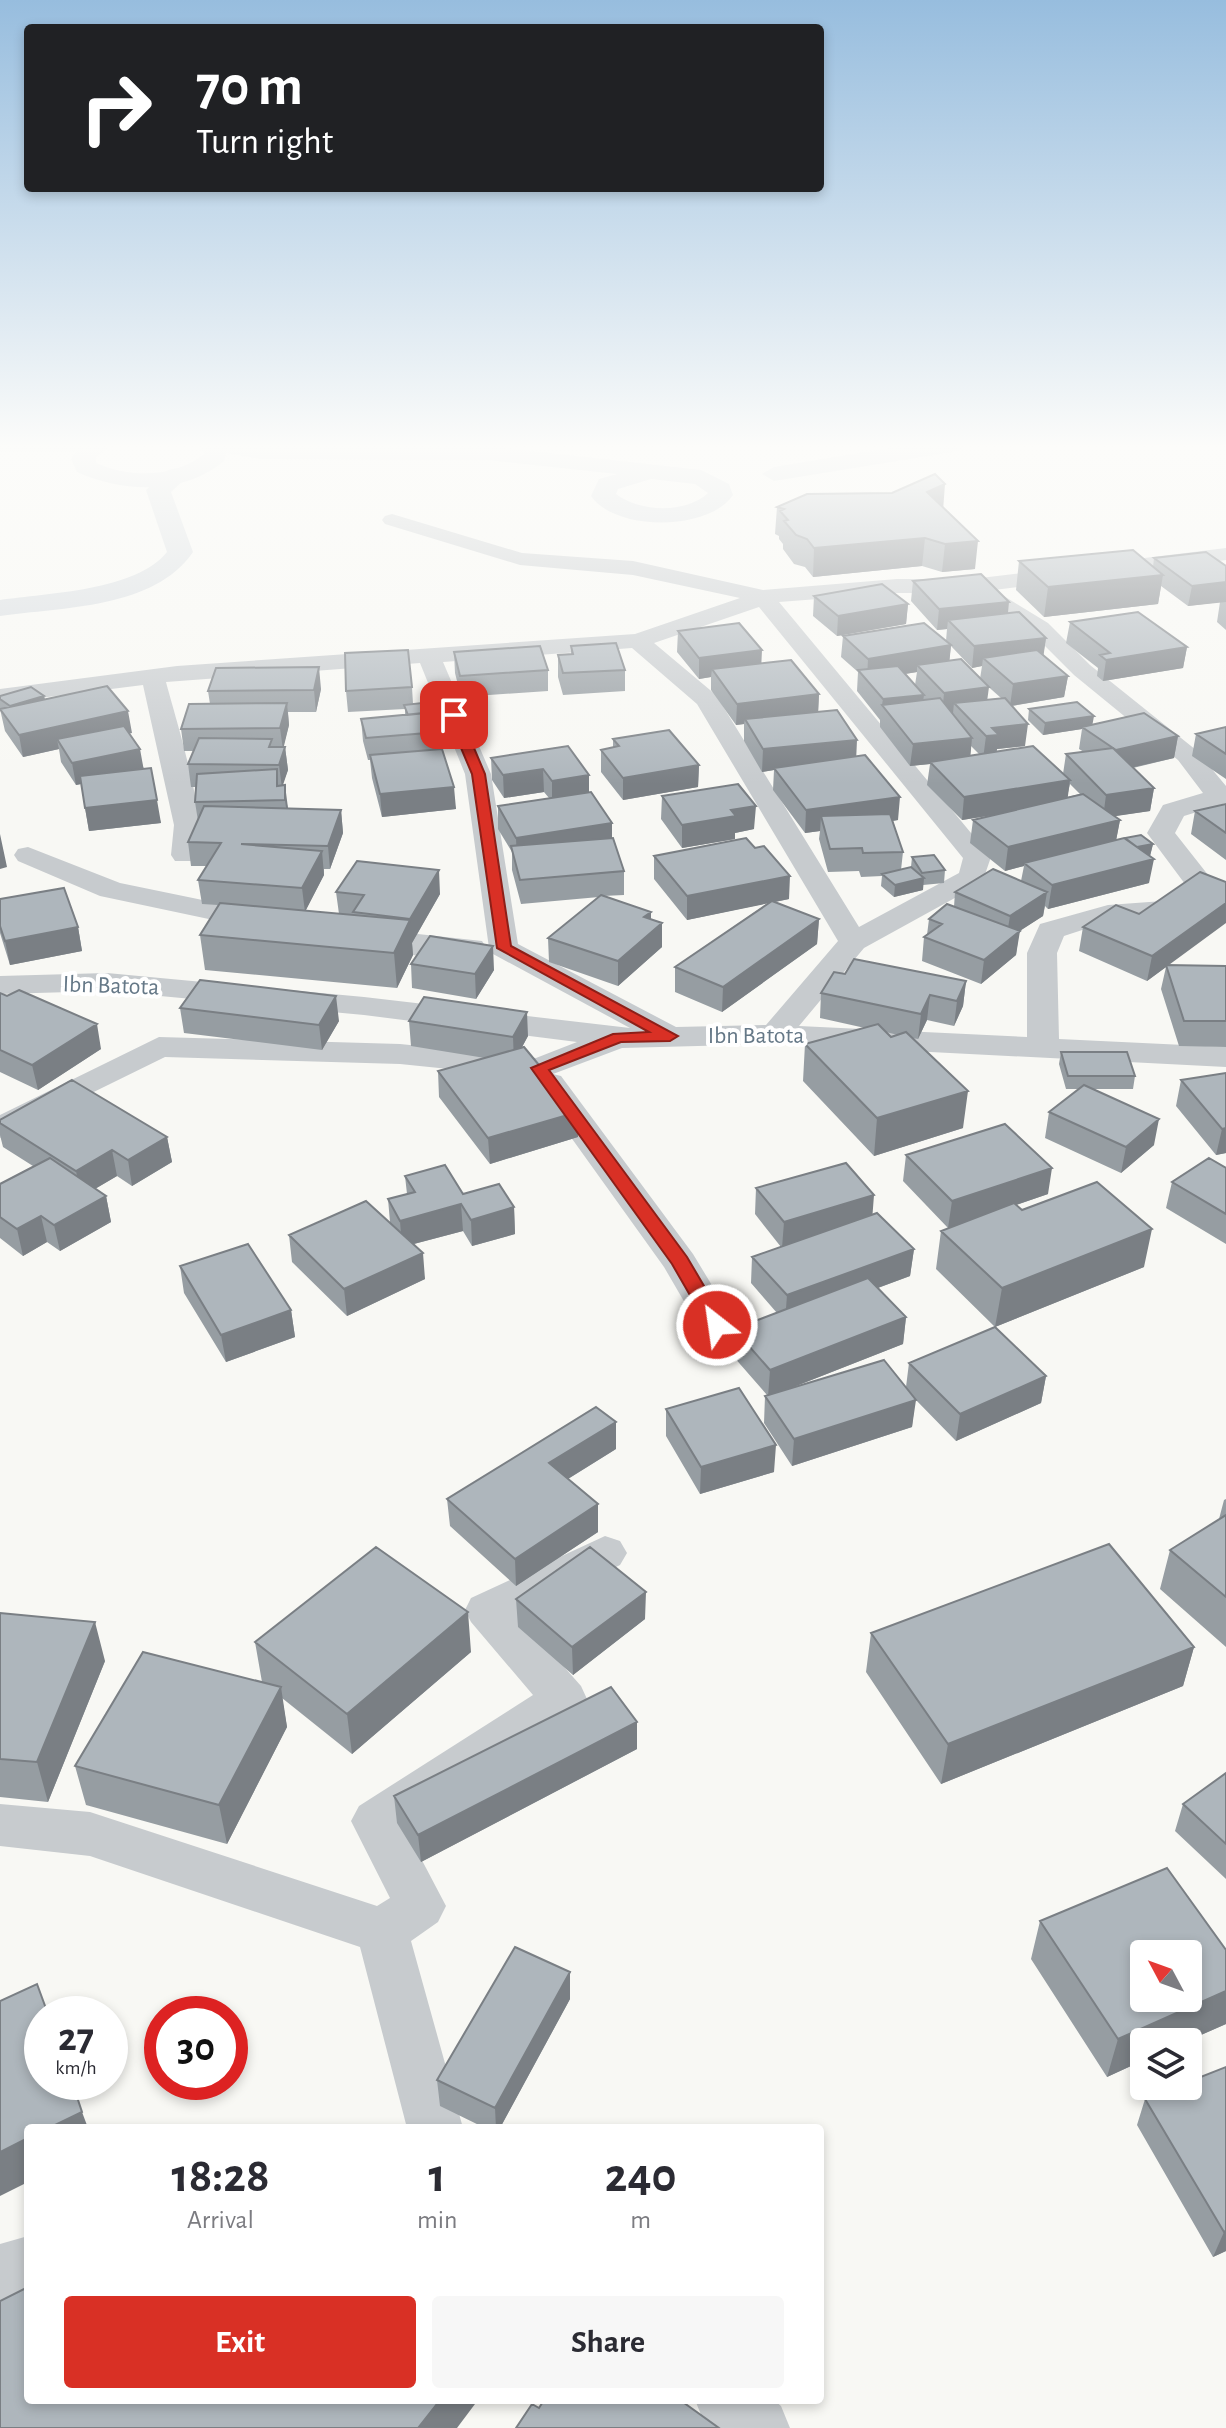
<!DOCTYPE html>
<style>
body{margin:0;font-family:"Alegreya Sans",sans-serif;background:#f7f7f7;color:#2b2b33;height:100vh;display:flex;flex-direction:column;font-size:30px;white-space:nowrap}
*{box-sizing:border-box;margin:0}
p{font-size:26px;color:#7c7c81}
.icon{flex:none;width:44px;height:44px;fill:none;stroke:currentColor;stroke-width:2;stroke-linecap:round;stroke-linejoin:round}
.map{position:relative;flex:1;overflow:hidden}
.drawer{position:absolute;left:24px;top:2124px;width:800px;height:280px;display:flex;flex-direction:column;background:#fff;border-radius:8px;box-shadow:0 4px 12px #0003}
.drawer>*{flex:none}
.banner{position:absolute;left:24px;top:24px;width:800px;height:168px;border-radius:8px;box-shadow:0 4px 12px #0003;background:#202124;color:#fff;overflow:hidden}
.needle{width:52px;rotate:311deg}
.buttons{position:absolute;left:1130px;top:1940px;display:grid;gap:16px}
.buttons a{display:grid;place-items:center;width:72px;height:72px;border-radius:8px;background:#fff;box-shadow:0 4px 12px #0003;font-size:40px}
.speed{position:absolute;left:24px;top:1996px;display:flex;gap:16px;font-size:40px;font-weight:700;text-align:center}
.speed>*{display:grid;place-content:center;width:104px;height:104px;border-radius:50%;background:#fff;box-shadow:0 4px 12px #0003;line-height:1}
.speed small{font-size:20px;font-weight:400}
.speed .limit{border:12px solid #d22;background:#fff;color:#111}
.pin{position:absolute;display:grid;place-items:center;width:68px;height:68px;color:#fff;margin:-34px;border-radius:16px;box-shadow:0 4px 12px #0006}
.me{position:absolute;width:88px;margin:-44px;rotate:330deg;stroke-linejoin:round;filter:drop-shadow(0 0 6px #0008)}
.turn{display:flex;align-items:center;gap:28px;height:168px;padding:0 40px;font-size:36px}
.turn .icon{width:104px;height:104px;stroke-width:2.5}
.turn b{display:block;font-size:56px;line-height:68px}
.eta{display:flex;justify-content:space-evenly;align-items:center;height:136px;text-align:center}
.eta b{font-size:48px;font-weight:700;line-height:56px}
.action{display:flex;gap:16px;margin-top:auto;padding:16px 40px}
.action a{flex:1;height:92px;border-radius:8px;background:#d93025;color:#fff;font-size:32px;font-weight:700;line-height:92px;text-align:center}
.action a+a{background:#f7f7f7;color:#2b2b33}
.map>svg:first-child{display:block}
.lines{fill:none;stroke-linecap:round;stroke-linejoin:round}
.street{fill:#c7cbce;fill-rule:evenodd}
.secondary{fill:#d6dbdf;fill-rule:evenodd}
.highway{fill:#d6dbdf;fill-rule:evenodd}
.wall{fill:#969da2;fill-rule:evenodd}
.shaded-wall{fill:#7a7f84}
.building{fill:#aeb6bc;stroke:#7a7f84;stroke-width:2;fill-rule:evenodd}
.route{fill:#d93025;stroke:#8d1f18;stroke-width:2}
.labels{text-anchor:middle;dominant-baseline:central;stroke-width:8;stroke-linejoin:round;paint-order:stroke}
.street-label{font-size:24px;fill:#657887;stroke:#fff}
</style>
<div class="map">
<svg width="1226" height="2428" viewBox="0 0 1226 2428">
<rect width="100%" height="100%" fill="#f8f8f4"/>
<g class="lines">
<path class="street" d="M392 514 522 553 633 561 763 590 897 579H972L1226 548V560L994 590 1048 623 1090 665 1196 750 1226 786V803L1184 816 1175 833 1216 885C1191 922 1153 917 1113 922 1097 924 1080 931 1064 936L1057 953 1059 1039 1226 1047V1067L775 1044 622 1048 553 1074 561 1076 693 1254 736 1325 731 1334 717 1338 703 1334 664 1267 532 1083 536 1078 400 1064 165 1057 0 1138V1115L159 1037 400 1044 536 1058 577 1042 364 1015 107 991 0 994V976L107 973 364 997 630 1028 493 954 489 948 465 774 420 663 166 682C175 717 213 834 195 861H175L171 855 174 825 143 685 0 703V689L177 666 635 634 740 598 633 575 520 565 385 524 382 520 385 516ZM897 593H967L1032 633 1074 675 1178 760 1203 793 1163 805 1147 833 1185 884 1163 901 1108 905 1040 924 1027 953V1037L799 1026 864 948 982 883 991 857 779 602ZM759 607 963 858 959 873 859 927 716 695 654 643ZM632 648 697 704 838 941 766 1025 676 1027 518 944 491 774 443 662Z
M28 847 120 883 261 912 271 915 276 921 271 927 261 930 100 896 18 861 14 855 18 849Z
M363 928 482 941 486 947 482 953C442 963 391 953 352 943L348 937 352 931Z
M605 1536 620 1541 627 1553 620 1565 518 1615 581 1686 587 1699 581 1712 405 1828 446 1906 438 1922 411 1941 463 2128H407L360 1947 90 1856 0 1846V1804L90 1812 377 1906 390 1898 351 1821 359 1806 533 1695 471 1622 465 1610 471 1598Z
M28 2236V2296L0 2304V2244Z
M695 2400H774L781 2406 790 2428H711L704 2422Z"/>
<path class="secondary" d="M177 468 189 475 171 492 193 552C154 609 62 607 0 616V600C47 593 136 591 167 552L146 490 168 470Z"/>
<path class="highway" d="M0 444H114L96 457V463C130 478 174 478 204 454L199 444 488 446 701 470 729 484 733 495C709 531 616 532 591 496L599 479 617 474 488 460 260 459 226 453 224 461C183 495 124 493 77 472L71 459 76 452H0ZM651 479 695 484 708 493C686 514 639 512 616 494L618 489Z
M913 444H969L958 451 774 481 762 474 774 467Z"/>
</g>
<path class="wall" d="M777 507H943L975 569 942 572 922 566 813 577 805 567 794 564 783 549V544L779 539V536L775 534Z
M1154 558 1226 566V565V630L1217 622 1220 602 1188 606 1161 586 1158 604 1044 617 1016 590 1019 561 1153 567Z
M913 581 1008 613 1046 638 1043 655 1068 676 1064 697 1012 706 1025 746 997 749 996 752 1063 774 1066 754 1084 752 1079 749 1082 729 1043 735 1028 720 1029 709 1092 725 1178 736 1174 758 1133 768 1154 788 1150 811 1114 816 1120 820 1116 840 1153 844 1150 856 1149 883 1048 909 1045 906 1043 916 1019 931 1016 955 981 984 922 961 924 937 927 935 929 919 954 907 955 892 1021 881 1024 866 1005 871 970 843 973 820 994 815 962 820 927 785 930 764 910 766 880 727V720L857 691 858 672 841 657 843 636 946 641 947 629 937 630 911 601ZM951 646 972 668 982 666 980 679 949 661ZM917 672 915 685 905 674ZM983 682 1001 698 987 700ZM971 746 979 754 970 756ZM1070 784 1080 794 1067 797Z
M814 596 908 604 906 624 837 636 813 616Z
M1070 622 1187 647 1183 668 1103 681 1097 676 1098 668 1066 643Z
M678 631 761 663 819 694 818 712 856 756 898 820 893 821 903 852 901 870 911 867 912 857 945 870 944 883 923 885V890L894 897 881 886 882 876 861 877 859 871 828 872 819 839 820 831 805 833 773 790 774 770 762 772 744 741V724L736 725 711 690V677L699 679 677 652Z
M571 646 625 670V691L563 695 558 677V655L571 654Z
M454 652 548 670V691L461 697 455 673Z
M412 687 413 704 438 725 440 749 456 809 382 817 372 778 370 760H368L363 741 361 719 405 715V709L348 712 346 691Z
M321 689 316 712H288L289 725 283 747H285L288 770 282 785 288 808 341 810 343 833 330 869H324V875L305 911 339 914 336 892 440 894 412 943 413 955 397 988 205 970 200 935 218 905 202 904 198 880 207 866H191L188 842 198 821 195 802 196 787H191L188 764 194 751H184L181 729 210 704 208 691Z
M0 696H44L45 699 132 733H129L144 769 161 823 89 831 81 784 76 785 61 762 59 749 23 757 5 731 0 709Z
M1226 727V779L1192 756 1196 734Z
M613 739 699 765 698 787 623 800 601 772V750L613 747Z
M491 758 589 775V792L612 838 624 871V895L603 896 651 912V920L662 947 618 986 549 962 548 938 599 897 521 904 512 870V852L498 829V806L549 798 544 792 504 798 492 780Z
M662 796 754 829 735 833V839L682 848 661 819Z
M1226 804V860L1191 834 1195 811Z
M654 856 789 899 775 902 819 919 817 944 722 1012 675 992V967L768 903 687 920 654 879Z
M0 899 78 927 82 951 10 965 0 933Z
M1116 905 1169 965 1226 966V1047L1179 1046 1161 989 1166 967 1147 981 1079 951 1083 927Z
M411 964 494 970 476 999 412 988Z
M966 981 963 1006 954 1026 927 1020 918 1039 912 1038 963 1128 874 1156 803 1081 805 1044 865 1028 820 1018 821 993ZM886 1032 898 1035 891 1037Z
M0 993 101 1049 38 1090 0 1072Z
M180 1008 339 1021 322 1050 184 1033Z
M409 1021 528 1036 522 1047 578 1137 490 1164 439 1097 438 1071 485 1058 411 1046Z
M1061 1052 1135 1076 1133 1089H1093L1154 1145 1121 1173 1045 1138 1049 1112 1079 1089H1066L1059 1064Z
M1226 1073V1153L1216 1155 1176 1106 1181 1080Z
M0 1120 167 1137 172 1162 132 1186 117 1176 95 1189 106 1196 111 1222 60 1251 47 1242 23 1256 0 1238V1184L33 1166 3 1147 0 1135Z
M906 1155 1048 1194 1016 1205 1022 1210 1144 1267 995 1327 936 1269 941 1231 948 1228 903 1181Z
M1226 1168V1244L1166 1208 1172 1182Z
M405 1176 463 1194 514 1207 515 1234 472 1246 463 1231 414 1244 425 1279 347 1316 292 1262 289 1235 390 1222 388 1199 407 1194Z
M756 1188 872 1215 914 1249 910 1276 878 1288 906 1317 903 1344 786 1390 906 1387 909 1363 1046 1376 1041 1403 956 1441 915 1399 912 1427 792 1466 764 1423 765 1396 767 1395 733 1356 734 1329 777 1313 751 1283 752 1257 781 1247 755 1214Z
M180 1266 291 1310 295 1337 226 1362 184 1293Z
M666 1409 774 1472 700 1494 666 1436Z
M616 1449 568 1479 598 1532 516 1586 450 1526 447 1499Z
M1226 1499V1647L1160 1589 1170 1550 1219 1519 1224 1500Z
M516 1599 645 1619 573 1675 518 1627Z
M0 1613 105 1661 48 1802 0 1797Z
M871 1633 1194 1647 1183 1686 941 1784 866 1672Z
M255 1642 471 1652 352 1754 282 1698 287 1727 227 1844 86 1805 75 1766 262 1682Z
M637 1722V1749L421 1862 397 1823 394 1796Z
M1226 1773V1879L1175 1831 1183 1804Z
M1040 1921 1226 2024 1185 2042H1144V2060L1107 2077 1031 1959Z
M570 1972V1999L500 2128H485L440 2106 437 2080Z
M1226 2067V2251L1213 2257 1137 2125 1145 2099Z"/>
<path class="shaded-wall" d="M945 484 943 511 927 492Z
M925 538 922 566 813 577 814 548Z
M978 541 975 569 942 572 945 544Z
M1163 575 1158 604 1044 617 1048 587Z
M1226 582V602L1188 606 1192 586Z
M1009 602 1007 623 948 620 947 629 937 630 939 609Z
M908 604 906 624 837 636 838 616Z
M1046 638 1043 659 983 658 982 666 972 668 974 646Z
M951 645 949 666 917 665V672L867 680 868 659Z
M1187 647 1183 668 1103 681 1106 660Z
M762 650 761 671 712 669 711 677 699 679V658Z
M319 667 321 689 316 712 314 690Z
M1068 676 1064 697 1010 706 1013 684Z
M989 687 986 709 954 703 953 713 942 715 944 693Z
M819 694 818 715 745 719 744 724 736 725 737 704Z
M924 695 921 716 882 705 883 699Z
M44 696 46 707 10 706Z
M287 703 289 725 283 750 280 728Z
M128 711 132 733 63 748 57 739 59 749 23 757 19 735Z
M1094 716 1092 727H1082V729L1043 735 1045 723Z
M1028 724 1025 746 997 749 996 757 983 759 986 736 992 728Z
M1178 736 1174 758 1112 772 1116 750Z
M972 738 970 760 930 762V764L910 766 913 744Z
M857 740 856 762 774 768V770L762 772 763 749Z
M285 747 288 770 282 788 279 765Z
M140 749 144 771 76 785 72 763Z
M699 765 698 787 623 800V778Z
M543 769 544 792 504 798 503 775Z
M589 775V798L552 804V781Z
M1070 780 1067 803 962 820 964 797Z
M285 785 288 808V823L285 800Z
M454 787 456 809 382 817 380 794Z
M1154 788 1150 811 1103 818 1106 795Z
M900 797 898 820 825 830 821 816 820 831 805 833 806 810Z
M157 800 161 823 89 831 85 808Z
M756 806 754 829 735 833V839L682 848V825L731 810Z
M341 810 343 833 330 869 328 846Z
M1120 820 1116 841 1024 863V866L1005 871 1008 847Z
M612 823V846L517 861 516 838Z
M0 834 7 867 0 869Z
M1153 844 1150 856 1125 850Z
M322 851 324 875 305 912 302 888Z
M1154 859 1149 883 1048 909 1052 885Z
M439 870 440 894 412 943 413 955 397 988 394 953 410 919Z
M790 876 789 899 687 920V896Z
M924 878 923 890 894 897 895 885Z
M1047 892 1043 916 1006 940 1010 916Z
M1226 903V923L1147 981 1152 956Z
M651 912V933L662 923V947L618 986V961L644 917Z
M819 919 817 944 722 1012 723 987Z
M78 927 82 951 10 965 5 941Z
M1020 931 1016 955 981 984 984 960Z
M493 946 494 970 476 999 475 974Z
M966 981 963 1006 954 1026 957 1001Z
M930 995 927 1020 918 1039 921 1014Z
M336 996 339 1021 322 1050 319 1025Z
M527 1012 528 1036 514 1062 513 1037Z
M97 1024 101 1049 38 1090 32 1065Z
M968 1091 963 1128 874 1156 877 1118Z
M578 1112V1137L490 1164 488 1138Z
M1159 1119 1154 1145 1121 1173 1126 1147Z
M1226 1128V1153L1216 1155 1222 1129Z
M167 1137 172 1162 132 1186 128 1160Z
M112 1150 117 1176 81 1197 76 1171Z
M1052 1168 1048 1194 948 1228 952 1201Z
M874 1195 872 1221 782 1248 784 1222Z
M106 1196 111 1222 60 1251 54 1225Z
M461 1204 463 1231 402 1247 400 1221Z
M514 1207 515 1234 472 1246 471 1220Z
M41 1216 47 1242 23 1256 17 1229Z
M1152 1229 1144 1267 995 1327 1002 1288Z
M914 1249 910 1276 785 1322 787 1295Z
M423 1253 425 1279 347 1316 344 1289Z
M291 1310 295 1337 226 1362 221 1335Z
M906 1317 903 1344 768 1397 770 1370Z
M1046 1376 1041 1403 956 1441 960 1414Z
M916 1400 912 1427 792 1466 794 1439Z
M616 1422V1449L550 1490 549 1463Z
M776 1445 774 1472 700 1494 701 1467Z
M598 1504V1532L516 1586 515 1559Z
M646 1592 645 1619 573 1675 572 1647Z
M468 1612 471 1652 352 1754 347 1714Z
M95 1622 105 1661 48 1802 37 1762Z
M1194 1647 1183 1686 941 1784 948 1744Z
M281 1687 287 1727 227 1844 219 1805Z
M637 1722V1749L421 1862 418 1835Z
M570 1972V1999L500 2128H496L495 2108Z
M1226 1991V2024L1185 2042H1144V2060L1107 2077 1118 2039Z
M82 2112 88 2128H49Z
M28 2138V2182L0 2196V2152Z
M1226 2231V2251L1213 2257 1224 2232Z
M440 2400H478L457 2428H418Z"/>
<path class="building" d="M935 474 945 484 927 492 978 541 945 544 925 538 814 548 807 539 796 535 784 521 788 520 780 511 784 509 777 507 807 494 892 493Z
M1133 550 1163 575 1048 587 1019 561Z
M1206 552 1226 566V582L1192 586 1154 558Z
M981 574 1009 602 939 609 913 581Z
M882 584 908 604 838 616 814 596Z
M1019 612 1046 638 974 646 948 620Z
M1138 612 1187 647 1106 660 1100 655 1110 653 1070 622Z
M739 623 762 650 699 658 678 631Z
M924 623 951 645 868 659 843 636Z
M616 643 625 670 563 673 558 655 573 654 571 646Z
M540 646 548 670 460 676 454 652Z
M408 650 412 687 346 691 345 653Z
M1037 650 1068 676 1013 684 983 658Z
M961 659 989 687 944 693 917 665Z
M791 660 819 694 737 704 712 669Z
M898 666 924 695 883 699 858 670Z
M319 667 314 690 208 691 216 668Z
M107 686 128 711 19 735 0 709Z
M31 687 44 696 10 706 0 699V696Z
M940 698 972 738 913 744 882 705Z
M1005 698 1028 724 992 728 999 735 986 736 954 703Z
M431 702 437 721 434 712 408 715 404 705Z
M1077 702 1094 716 1045 723 1029 709Z
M287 703 280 728 181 729 189 704Z
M837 710 857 740 763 749 745 719Z
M434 712 439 732 366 738 361 719Z
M1144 713 1178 736 1116 750 1082 727Z
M124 726 140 749 72 763 57 739Z
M1226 727V754L1196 734Z
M669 730 699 765 623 778 601 750 619 746 613 739Z
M199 738 272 739 269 747H285L279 765 188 764Z
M568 746 589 775 552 781 543 769 503 775 491 758Z
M1033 746 1070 780 964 797 930 762Z
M1113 748 1154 788 1106 795 1066 754Z
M442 749 454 787 380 794 370 755Z
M865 755 900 797 806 810 774 768Z
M151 768 157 800 85 808 80 776Z
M277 769V786L285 785V800L195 802 197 774Z
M738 784 756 806 731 810 736 816 682 825 662 796Z
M591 792 612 823 516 838 498 806Z
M1083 794 1120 820 1008 847 973 820Z
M1226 804V833L1195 811Z
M204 806 341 810 328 846 241 844 322 851 302 888 198 880 221 843 188 842Z
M890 814 903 852 863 853 862 848 830 849 821 816Z
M1141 835 1153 844 1137 847 1125 838Z
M613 838 624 871 520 880 511 846Z
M746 838 755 848 764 846 790 876 687 896 654 856Z
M1124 838 1154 859 1052 885 1024 863Z
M934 855 945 870 922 873 912 857Z
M357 861 439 870 410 919 353 912 364 895 336 892Z
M911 867 924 878 895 885 882 874Z
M993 869 1047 892 1010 916 955 892Z
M1200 872 1226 882V903L1152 956 1083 927 1116 905 1139 914Z
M64 888 78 927 5 941 0 926V899Z
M601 895 651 912 644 917 662 923 618 961 548 938Z
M772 901 819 919 723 987 675 967Z
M220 903 410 920 394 953 200 935Z
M947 904 1020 931 984 960 924 937 942 924 929 919Z
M430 936 493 946 475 974 411 964Z
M854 959 966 981 957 1001 930 995 921 1014 821 993 834 972 845 974Z
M1166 965 1226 966V1021H1184Z
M200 980 336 996 319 1025 180 1008Z
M19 990 97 1024 32 1065 0 1050V993L7 996Z
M424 997 527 1012 513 1037 409 1021Z
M878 1024 891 1037 906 1032 968 1091 877 1118 805 1044Z
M524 1047 578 1112 488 1138 438 1071Z
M1061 1052H1127L1135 1076H1068Z
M1226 1073V1128L1222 1129 1181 1080Z
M72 1080 167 1137 128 1160 112 1150 76 1171 0 1123V1120Z
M1084 1085 1159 1119 1126 1147 1049 1112Z
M1005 1124 1052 1168 952 1201 906 1155Z
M50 1158 106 1196 54 1225 41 1216 17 1229 0 1217V1184Z
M1209 1158 1226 1168V1214L1172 1182Z
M846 1163 874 1195 784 1222 756 1188Z
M445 1165 463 1194 499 1184 514 1207 471 1220 461 1204 400 1221 388 1199 415 1192 405 1176Z
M1097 1182 1152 1229 1002 1288 941 1231 1014 1203 1022 1210Z
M366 1201 423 1253 344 1289 289 1235Z
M877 1213 914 1249 787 1295 752 1257Z
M248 1244 291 1310 221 1335 180 1266Z
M868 1278 906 1317 770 1370 734 1329Z
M995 1327 1046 1376 960 1414 909 1363Z
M884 1360 916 1400 794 1439 765 1396Z
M739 1388 776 1445 701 1467 666 1409Z
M596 1407 616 1422 549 1463 598 1504 515 1559 447 1499Z
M1226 1515V1597L1170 1550Z
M1109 1544 1194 1647 948 1744 871 1633Z
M376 1547 468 1612 347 1714 255 1642Z
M590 1547 646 1592 572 1647 516 1599Z
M0 1613 95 1622 37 1762 0 1759Z
M143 1652 281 1687 219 1805 75 1766Z
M611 1687 637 1722 418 1835 394 1796Z
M1226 1773V1844L1183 1804Z
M1167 1868 1226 1950V1991L1118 2039 1040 1921ZM1144 1954H1188V1998H1144Z
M515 1947 570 1972 495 2108 437 2080Z
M37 1984 48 2014H42V2082H72L82 2112 49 2128H28V2138L0 2152V2001Z
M1226 2067V2231L1224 2232 1145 2099 1179 2086H1188V2082Z
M28 2287V2400H440L418 2428H0V2301Z
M544 2400H680L719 2428H516L532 2404 539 2408Z"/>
<linearGradient id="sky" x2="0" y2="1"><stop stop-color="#97bdde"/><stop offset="0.57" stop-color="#fcfcfa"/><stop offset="1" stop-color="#fcfcfa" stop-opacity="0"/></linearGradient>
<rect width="1226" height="784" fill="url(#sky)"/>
<path class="route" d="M454 711 460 715 485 774 511 946 678 1036 670 1041 621 1042 549 1070 687 1257 727 1325 724 1330H710L672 1264 531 1068 613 1034 649 1032 497 948 472 774 447 715Z"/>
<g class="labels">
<g class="street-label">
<text transform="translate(111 986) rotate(2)">Ibn Batota</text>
<text x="756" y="1036">Ibn Batota</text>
</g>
</g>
</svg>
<div class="buttons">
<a><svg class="needle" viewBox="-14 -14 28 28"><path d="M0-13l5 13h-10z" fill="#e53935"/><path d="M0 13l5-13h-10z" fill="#7c7c81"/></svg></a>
<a><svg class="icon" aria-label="layers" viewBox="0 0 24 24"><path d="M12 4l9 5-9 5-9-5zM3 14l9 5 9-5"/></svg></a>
</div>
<div class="speed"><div>27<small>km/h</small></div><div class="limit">30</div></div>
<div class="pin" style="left:454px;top:715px;background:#d93025"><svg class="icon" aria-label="arrive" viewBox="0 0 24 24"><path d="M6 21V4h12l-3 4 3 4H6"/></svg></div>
<svg class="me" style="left:717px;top:1325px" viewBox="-20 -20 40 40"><circle r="17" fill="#d93025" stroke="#fff" stroke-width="3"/><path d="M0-11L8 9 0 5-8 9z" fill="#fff"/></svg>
<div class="banner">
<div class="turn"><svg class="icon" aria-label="right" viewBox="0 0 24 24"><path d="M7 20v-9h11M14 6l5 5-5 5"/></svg><div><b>70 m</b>Turn right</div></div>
</div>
<section class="drawer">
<div class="eta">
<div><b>18:28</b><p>Arrival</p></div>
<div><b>1</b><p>min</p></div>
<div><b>240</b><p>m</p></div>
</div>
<div class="action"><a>Exit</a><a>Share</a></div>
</section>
</div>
